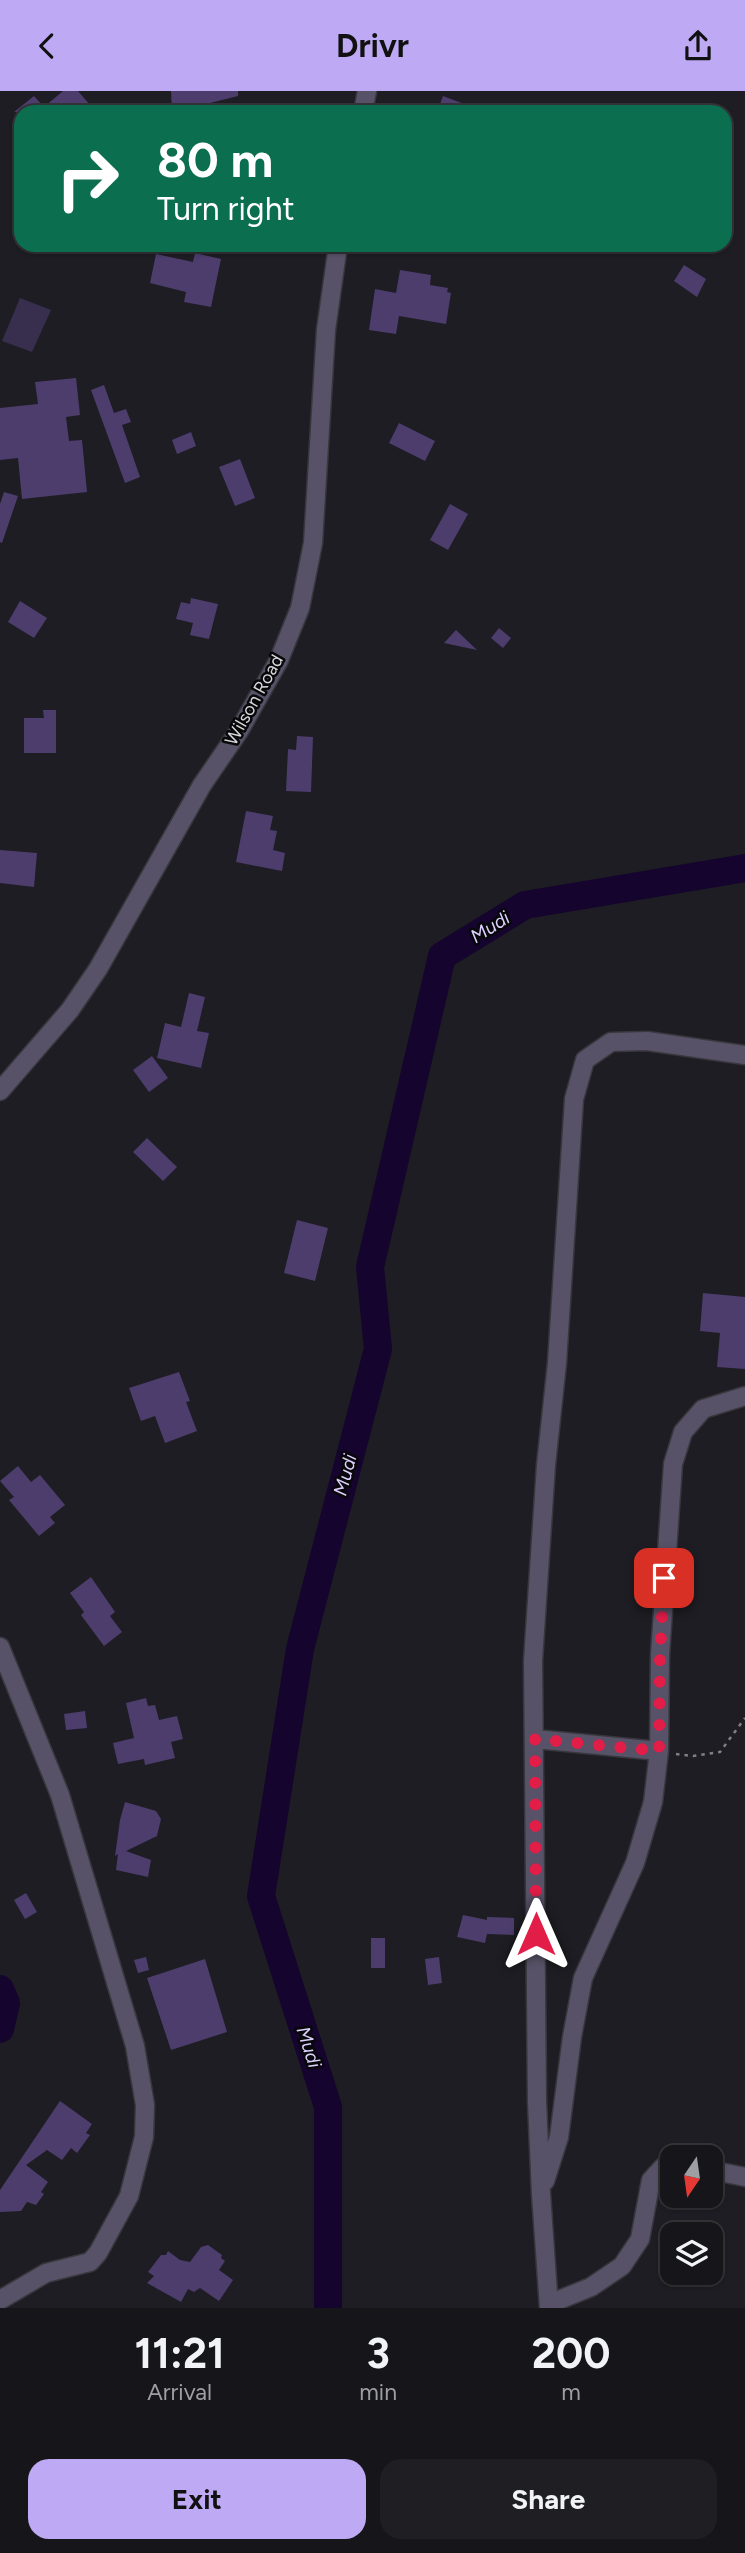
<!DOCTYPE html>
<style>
body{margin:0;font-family:Figtree,sans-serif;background:#1f1f23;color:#f1f3f6;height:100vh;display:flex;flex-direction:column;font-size:26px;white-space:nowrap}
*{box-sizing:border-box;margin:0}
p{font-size:23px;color:#9e9fa2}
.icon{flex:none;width:38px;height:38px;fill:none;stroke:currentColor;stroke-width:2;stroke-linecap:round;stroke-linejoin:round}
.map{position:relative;height:2217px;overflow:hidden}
.drawer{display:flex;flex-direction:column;background:#16161a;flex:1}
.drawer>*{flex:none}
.guide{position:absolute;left:14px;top:14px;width:718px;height:147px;border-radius:21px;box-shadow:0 2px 5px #0004,0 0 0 2px #353539;background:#0b6e4f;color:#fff;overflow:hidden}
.needle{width:46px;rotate:193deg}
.fabs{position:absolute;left:660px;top:2054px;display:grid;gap:14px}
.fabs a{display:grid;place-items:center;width:63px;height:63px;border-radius:14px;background:#16161a;box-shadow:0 2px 5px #0004,0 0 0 2px #353539;font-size:35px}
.pin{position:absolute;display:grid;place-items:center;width:60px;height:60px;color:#fff;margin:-30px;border-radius:14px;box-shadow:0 4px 10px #0006}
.me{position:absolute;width:77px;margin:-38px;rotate:0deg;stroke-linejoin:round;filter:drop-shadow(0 0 5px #0008)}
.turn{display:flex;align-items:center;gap:24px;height:147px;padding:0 28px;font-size:32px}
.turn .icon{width:91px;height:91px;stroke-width:2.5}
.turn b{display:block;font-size:49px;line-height:60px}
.eta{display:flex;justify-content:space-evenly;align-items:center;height:119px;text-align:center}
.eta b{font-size:42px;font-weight:700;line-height:49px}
.action{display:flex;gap:14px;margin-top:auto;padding:14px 28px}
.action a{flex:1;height:80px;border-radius:21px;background:#bea9f4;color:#111;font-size:28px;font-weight:700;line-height:80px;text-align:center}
.action a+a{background:#1f1f23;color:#f1f3f6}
header{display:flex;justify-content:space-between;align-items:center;height:91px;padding:0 28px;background:#bea9f4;color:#111;font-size:32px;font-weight:700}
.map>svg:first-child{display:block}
.green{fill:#382f4f}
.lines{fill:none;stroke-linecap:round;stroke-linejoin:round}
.river{stroke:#15042d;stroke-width:28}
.building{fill:#4c3d6d}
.minor-casing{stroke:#38373d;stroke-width:21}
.path{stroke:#807f84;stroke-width:2.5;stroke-dasharray:3.5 5;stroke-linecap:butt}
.minor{stroke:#575267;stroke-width:18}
.route{stroke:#e11d48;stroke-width:12;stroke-dasharray:0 21.6}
.labels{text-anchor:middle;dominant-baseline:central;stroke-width:5;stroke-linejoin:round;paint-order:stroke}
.street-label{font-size:18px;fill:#d8d7db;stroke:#08080a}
.water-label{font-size:19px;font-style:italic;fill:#dcd0ff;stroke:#08080a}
</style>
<header><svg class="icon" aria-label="back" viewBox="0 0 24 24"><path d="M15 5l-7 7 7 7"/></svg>Drivr<svg class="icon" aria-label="share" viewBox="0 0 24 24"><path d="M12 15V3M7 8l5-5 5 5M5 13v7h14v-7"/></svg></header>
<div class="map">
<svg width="745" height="2217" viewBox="0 0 745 2217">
<rect width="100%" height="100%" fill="#1e1d23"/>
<path class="green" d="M20 207 51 219 32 261 2 250Z"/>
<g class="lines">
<path class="river" d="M0 1898 6 1912 0 1938
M328 2217V2016L261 1805 300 1558 378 1258 370 1176 442 865 525 814 745 777"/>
</g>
<path class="building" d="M63 0H78L96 21H14L34 5 44 16Z
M171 0H238V5L190 17V21H172Z
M443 5 483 20 482 21H437Z
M195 162 221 168 211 216 184 211 186 201 150 192 156 163 193 171Z
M684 174 706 188 697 206 674 190Z
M400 179 431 184 430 194 448 197 447 201 451 202 446 233 399 225 396 243 369 239 375 198 396 202Z
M76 287 80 324 66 326 69 350 82 349 87 401 22 408 18 367 0 369V317L38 313 35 291Z
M104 294 114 322 126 318 131 331 122 334 140 386 125 392 91 299Z
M399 332 435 350 425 370 389 352Z
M191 341 196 355 177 363 172 349Z
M240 368 255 407 235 415 219 376Z
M4 401 18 405 2 452 0 451V413Z
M450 413 468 423 448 459 430 449Z
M191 507 218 513 209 548 190 544 193 532 176 528 181 511 190 513Z
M20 510 47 527 34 547 8 531Z
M499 537 511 547 503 557 491 547Z
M456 539 477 559 444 552Z
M43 619H56V662H24V627H44Z
M297 645 313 646 311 701 286 700 288 658 296 659Z
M246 720 273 725 270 739 277 740 273 759 285 762 282 780 236 771Z
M0 759 37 762 34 796 0 792Z
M189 902 205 906 197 940 209 942 201 977 157 967 165 932 181 936Z
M152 965 168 987 149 1001 133 979Z
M147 1047 177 1076 163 1090 133 1061Z
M297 1129 328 1137 315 1190 284 1182Z
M703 1202 745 1206V1278L717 1276 720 1242 700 1240Z
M179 1281 190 1310 186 1311 197 1340 165 1352 155 1325 141 1330 129 1297Z
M18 1375 31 1391 40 1384 65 1414 50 1426 55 1432 39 1445 9 1409 14 1406 0 1390Z
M91 1486 115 1521 110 1525 122 1541 104 1555 81 1524 84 1521 70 1502Z
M146 1607 148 1615 155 1614 159 1629 177 1625 183 1648 171 1651 175 1667 145 1674 144 1668 118 1673 113 1652 134 1647 126 1612Z
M85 1620 87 1637 66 1639 64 1623Z
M125 1711 156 1720 161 1728 157 1745 126 1760 151 1769 148 1786 116 1779 118 1763 115 1765 120 1729Z
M26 1802 37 1821 25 1828 14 1809Z
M463 1824 487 1829V1826L514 1827V1844L487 1843 485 1852 457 1846Z
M371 1847H385V1877H371Z
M146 1866 149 1879 138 1882 134 1869Z
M439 1866 442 1892 428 1894 425 1868Z
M205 1868 227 1941 171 1959 147 1887Z
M60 2010 92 2033 86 2042 90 2044 77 2062 71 2057 62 2069 47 2059 26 2074 48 2091 41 2101 44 2103 36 2114 27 2111 21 2120 0 2121V2099Z
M208 2154 222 2164 221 2167 225 2170 219 2179 233 2189 219 2210 200 2197 194 2201 188 2198 181 2211 147 2192 154 2185 148 2181 161 2164H166L168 2160 180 2169 190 2171 201 2156Z"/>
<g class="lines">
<g class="minor-casing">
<path id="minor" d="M363 21 367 0
M0 1000 70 919 98 878 202 694 239 640 279 569 300 517 313 452 326 239 338 154
M0 1556 60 1704 135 1955 145 2014 144 2046 129 2105 98 2162 90 2171 46 2182 0 2209
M535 1648 659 1660
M710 2079 745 2086
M545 2090 559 2046 572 1946 583 1887 635 1772 653 1711 659 1660 660 1564 673 1373 683 1341 703 1318 745 1305
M549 2213 591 2196 622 2175 640 2148 651 2089 663 2076 672 2075
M549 2217 541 2103 537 2010 533 1570 546 1374 557 1272 574 1008 585 969 611 951 647 950 745 964"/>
</g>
<path class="path" d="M676 1663 693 1665 720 1661 745 1627"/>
<use href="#minor" class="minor"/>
</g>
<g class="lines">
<path class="route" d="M536 1843 535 1648 659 1660 660 1564 664 1487"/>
</g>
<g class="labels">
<g class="street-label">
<text transform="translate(254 609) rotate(-61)">Wilson Road</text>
</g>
<g class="water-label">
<text transform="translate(490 836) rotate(-32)">Mudi</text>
<text transform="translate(345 1384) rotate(-75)">Mudi</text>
<text transform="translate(309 1956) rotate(72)">Mudi</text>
</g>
</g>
</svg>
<div class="fabs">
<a><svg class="needle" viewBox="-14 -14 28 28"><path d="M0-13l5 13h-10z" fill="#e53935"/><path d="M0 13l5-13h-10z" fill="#9e9fa2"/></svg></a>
<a><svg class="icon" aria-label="layers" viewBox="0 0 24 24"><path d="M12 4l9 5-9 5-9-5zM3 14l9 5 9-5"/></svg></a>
</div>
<div class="pin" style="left:664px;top:1487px;background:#d93025"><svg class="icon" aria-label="arrive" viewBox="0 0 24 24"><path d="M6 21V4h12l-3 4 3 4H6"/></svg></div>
<svg class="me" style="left:536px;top:1843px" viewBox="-20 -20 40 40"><path d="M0-17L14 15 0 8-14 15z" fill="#e11d48" stroke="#fff" stroke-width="4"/></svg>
<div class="guide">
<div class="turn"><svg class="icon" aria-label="right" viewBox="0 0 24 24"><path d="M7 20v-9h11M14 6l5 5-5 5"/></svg><div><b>80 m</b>Turn right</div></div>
</div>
</div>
<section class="drawer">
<div class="eta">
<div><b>11:21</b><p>Arrival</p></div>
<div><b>3</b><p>min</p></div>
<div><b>200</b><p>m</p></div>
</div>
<div class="action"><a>Exit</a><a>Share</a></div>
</section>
